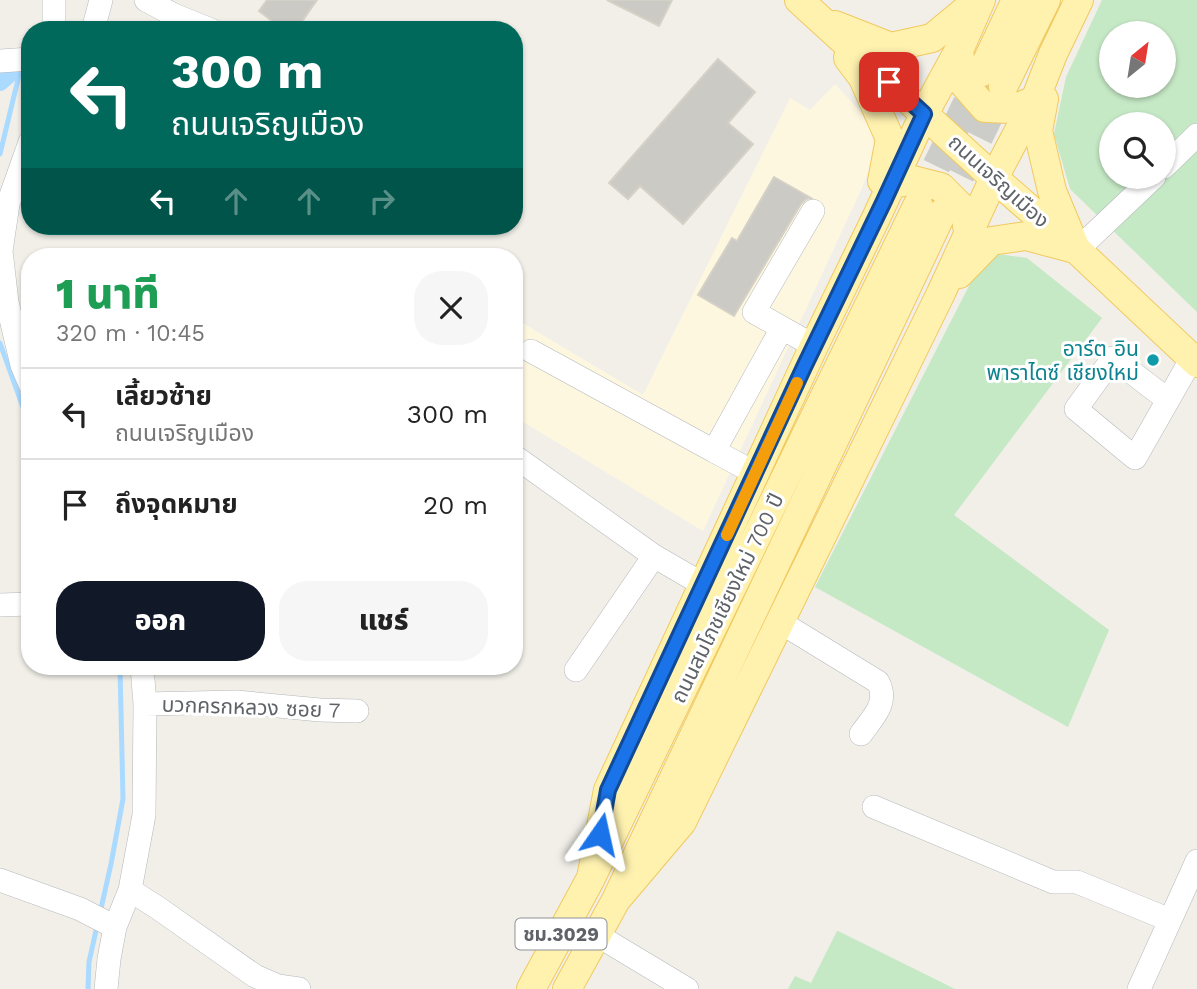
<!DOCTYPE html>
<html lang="th">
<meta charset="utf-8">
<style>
body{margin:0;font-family:"Work Sans","Noto Sans Thai",sans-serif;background:#f6f6f6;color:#222;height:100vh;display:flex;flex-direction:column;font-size:26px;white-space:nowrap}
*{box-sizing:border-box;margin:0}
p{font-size:23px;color:#767676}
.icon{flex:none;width:38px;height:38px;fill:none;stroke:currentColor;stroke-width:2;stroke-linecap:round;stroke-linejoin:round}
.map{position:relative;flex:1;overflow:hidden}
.drawer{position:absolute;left:21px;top:248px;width:502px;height:427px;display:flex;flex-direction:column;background:#fff;border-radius:28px;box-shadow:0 2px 5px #0004}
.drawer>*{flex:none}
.banner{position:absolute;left:21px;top:21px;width:502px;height:214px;border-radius:28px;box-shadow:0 2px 5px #0004;background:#00695c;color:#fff;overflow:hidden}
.needle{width:46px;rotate:30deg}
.fabs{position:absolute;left:1099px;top:21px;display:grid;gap:14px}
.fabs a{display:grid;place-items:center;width:77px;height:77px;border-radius:50%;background:#fff;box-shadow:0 2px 5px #0004;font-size:35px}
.pin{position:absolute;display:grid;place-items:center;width:60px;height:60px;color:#fff;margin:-30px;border-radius:14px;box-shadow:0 4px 10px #0006}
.me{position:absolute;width:77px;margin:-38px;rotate:11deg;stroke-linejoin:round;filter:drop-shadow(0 0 5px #0008)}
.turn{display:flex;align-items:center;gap:24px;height:147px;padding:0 35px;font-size:32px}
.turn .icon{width:91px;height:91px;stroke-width:2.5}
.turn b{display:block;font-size:49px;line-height:60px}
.lanes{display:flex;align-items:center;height:66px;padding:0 35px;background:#0003;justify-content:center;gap:35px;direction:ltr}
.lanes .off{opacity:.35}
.round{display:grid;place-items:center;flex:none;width:74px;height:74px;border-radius:28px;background:#f6f6f6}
.summary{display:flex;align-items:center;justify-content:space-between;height:119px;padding:0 35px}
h1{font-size:42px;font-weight:800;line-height:52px;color:#1e9e55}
.cta{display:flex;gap:14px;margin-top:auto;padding:14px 35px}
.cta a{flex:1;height:80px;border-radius:28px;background:#111827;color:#fff;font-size:28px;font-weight:800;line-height:80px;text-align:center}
.cta a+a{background:#f6f6f6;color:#222}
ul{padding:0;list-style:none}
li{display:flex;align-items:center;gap:21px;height:91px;padding:0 35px;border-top:2px solid #e0e0e0}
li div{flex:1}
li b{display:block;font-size:26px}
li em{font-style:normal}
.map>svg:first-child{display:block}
.commercial{fill:#fef7e0}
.green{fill:#c5e8c5;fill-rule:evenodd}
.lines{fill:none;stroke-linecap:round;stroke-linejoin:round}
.stream{stroke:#aadaff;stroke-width:5}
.canal{stroke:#aadaff;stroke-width:18}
.building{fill:#cccac5;stroke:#d6d1c6;stroke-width:2}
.major-tunnel{stroke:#ccccc8;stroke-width:28;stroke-dasharray:28 14;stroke-linecap:butt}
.minor-casing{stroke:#b5b8bc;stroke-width:24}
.major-casing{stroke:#f2c960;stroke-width:30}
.minor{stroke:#fff;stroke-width:23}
.major{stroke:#fff2af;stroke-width:28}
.route-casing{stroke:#114b97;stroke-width:18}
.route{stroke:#1a73e8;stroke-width:12}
.slow{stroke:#f59e0b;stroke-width:12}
.culture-dot{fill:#0f9aa8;stroke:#fff;stroke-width:2.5}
.labels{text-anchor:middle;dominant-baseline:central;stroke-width:6;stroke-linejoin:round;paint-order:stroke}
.shield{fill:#fff;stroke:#8f9295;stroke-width:2}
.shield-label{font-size:19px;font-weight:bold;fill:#5f6368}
.street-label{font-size:21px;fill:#5f6368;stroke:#fff}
.culture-label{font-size:21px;fill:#0d838f;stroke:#fff;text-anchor:end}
</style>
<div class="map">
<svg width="1197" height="989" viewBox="0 0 1197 989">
<rect width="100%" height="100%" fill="#f1efe8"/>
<path class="commercial" d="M835 84 871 123 875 154 862 188 703 531 515 417V332L521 322 643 395 790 98 810 110Z"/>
<path class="green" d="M1102 0H1197V312L1070 189 1054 134 1066 77ZM1111 33H1164V86H1111ZM1111 124H1164V177H1111Z
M997 254 1027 258 1102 318 954 515 1109 630 1068 727 815 587 972 280Z
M837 931H838L955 989H788L795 976 811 983Z"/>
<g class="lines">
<path class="stream" d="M0 154 21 67
M0 343 30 427
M100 913 111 864 123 799 120 667
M88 989 89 962 97 926"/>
<path class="canal" d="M0 82 21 64"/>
</g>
<path class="building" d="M267 0H317L296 30H284L259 11Z
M607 0H672L659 26Z
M718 59 755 92 728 123 753 144 683 224 640 186 628 199 609 183Z
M774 177 811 198 806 199 801 204 734 316 698 295 732 238 737 241Z"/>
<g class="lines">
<path class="major-tunnel" d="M918 204 981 74
M942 213 1002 90"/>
<g class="minor-casing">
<path id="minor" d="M146 0 174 15 211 30
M54 30V0
M93 30 101 0
M0 61 30 59
M30 142 8 204 1 251 7 302 22 365 30 384
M1164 167 1197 135
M813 211 754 312 814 346
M1077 250 1154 177
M531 351 714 451 782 328
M1168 400 1113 358 1076 409 1135 458 1192 358
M714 451 755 473
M514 456 654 556 704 585
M0 605 30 604
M780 622 878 682C889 703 873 717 861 734
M576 670 654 556
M145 704 236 702 320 710 357 711
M874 807 1053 882H1077L1170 920
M0 880 80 909 115 927
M130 890 158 908 255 976 278 986 299 989
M597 935 687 989
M106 989 109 959 115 927 130 890 144 815 145 704 142 667
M1139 989 1197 861"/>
</g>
<g class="major-casing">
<path id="major" d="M799 0 994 178 1077 250 1197 363
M835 25 891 47 932 38 978 0
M959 50 963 83 985 108 1013 109 1035 100
M848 58 863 78 890 139 882 181
M982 72 1016 0
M1003 87 1046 0
M1044 99 1038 131 1052 191 1074 244
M893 184 913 180 941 187 966 212 967 226
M959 274 991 241 1026 236 1071 248
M591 878 608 790 814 346 876 218 924 114 959 50 981 0
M616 900 682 822 941 293 994 178 1035 100 1053 54 1079 0
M531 989 591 878 918 204
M567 989 616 900 942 213"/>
</g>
<use href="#minor" class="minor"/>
<use href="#major" class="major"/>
</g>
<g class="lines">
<g class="route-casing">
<path id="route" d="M600 834 608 790 804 367 884 201 924 114 889 82"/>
</g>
<use href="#route" class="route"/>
<path class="slow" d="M727 535 797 383"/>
</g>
<circle class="culture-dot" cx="1153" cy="360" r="7"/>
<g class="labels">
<rect class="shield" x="515.5" y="918.5" width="91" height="31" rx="5"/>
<g class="shield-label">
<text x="561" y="934">ชม.3029</text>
</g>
<g class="street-label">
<text transform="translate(999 181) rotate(42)">ถนนเจริญเมือง</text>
<text transform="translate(727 598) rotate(-64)">ถนนสมโภชเชียงใหม่ 700 ปี</text>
<text transform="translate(251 707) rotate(2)">บวกครกหลวง ซอย 7</text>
</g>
<g class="culture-label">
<text x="1139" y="348">อาร์ต อิน<tspan x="1139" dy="24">พาราไดซ์ เชียงใหม่</tspan></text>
</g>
</g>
</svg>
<div class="fabs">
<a><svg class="needle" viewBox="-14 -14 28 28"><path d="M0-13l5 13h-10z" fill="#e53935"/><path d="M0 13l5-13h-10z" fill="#767676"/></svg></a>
<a><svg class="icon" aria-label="search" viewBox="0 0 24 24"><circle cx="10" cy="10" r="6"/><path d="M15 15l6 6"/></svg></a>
</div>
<div class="pin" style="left:889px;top:82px;background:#d93025"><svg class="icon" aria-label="arrive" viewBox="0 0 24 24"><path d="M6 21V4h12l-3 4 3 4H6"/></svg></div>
<svg class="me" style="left:600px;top:834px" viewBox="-20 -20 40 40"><path d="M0-17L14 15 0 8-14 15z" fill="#1a73e8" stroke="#fff" stroke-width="4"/></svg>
<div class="banner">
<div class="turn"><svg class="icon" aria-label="left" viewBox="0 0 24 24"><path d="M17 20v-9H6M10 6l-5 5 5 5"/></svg><div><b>300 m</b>ถนนเจริญเมือง</div></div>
<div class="lanes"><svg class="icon" aria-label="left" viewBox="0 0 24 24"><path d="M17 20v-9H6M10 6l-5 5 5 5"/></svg><svg class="icon off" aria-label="ahead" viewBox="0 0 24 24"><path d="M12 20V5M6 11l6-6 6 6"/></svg><svg class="icon off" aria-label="ahead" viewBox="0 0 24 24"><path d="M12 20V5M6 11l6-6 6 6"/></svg><svg class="icon off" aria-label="right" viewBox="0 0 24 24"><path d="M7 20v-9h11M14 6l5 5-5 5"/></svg></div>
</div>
<section class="drawer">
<div class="summary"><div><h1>1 นาที</h1><p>320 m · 10:45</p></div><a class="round"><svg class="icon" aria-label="close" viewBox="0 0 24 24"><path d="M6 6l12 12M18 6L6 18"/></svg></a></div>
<ul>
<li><svg class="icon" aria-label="left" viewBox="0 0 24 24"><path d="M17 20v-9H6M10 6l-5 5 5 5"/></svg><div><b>เลี้ยวซ้าย</b><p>ถนนเจริญเมือง</p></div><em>300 m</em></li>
<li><svg class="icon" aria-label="arrive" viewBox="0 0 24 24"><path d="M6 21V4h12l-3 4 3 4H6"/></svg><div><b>ถึงจุดหมาย</b></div><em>20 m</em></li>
</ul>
<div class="cta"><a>ออก</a><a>แชร์</a></div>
</section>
</div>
